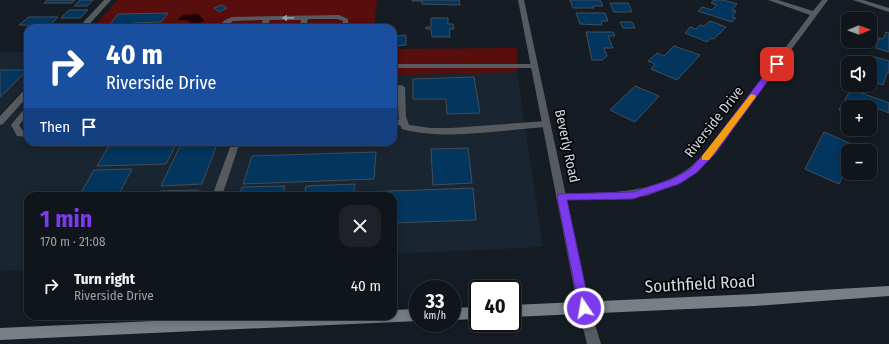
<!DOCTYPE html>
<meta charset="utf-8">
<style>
body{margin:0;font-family:"Fira Sans Condensed",sans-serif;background:#1e2228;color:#f1f3f6;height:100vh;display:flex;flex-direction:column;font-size:15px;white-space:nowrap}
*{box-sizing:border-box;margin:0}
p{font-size:13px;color:#9c9fa3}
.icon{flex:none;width:22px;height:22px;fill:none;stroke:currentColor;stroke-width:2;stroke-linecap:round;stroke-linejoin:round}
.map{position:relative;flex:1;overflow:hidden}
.sheet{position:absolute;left:24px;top:192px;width:373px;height:128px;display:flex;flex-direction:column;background:#10151b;border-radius:12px;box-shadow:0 2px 10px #0003,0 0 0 1px #30343a}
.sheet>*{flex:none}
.top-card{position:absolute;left:24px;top:24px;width:373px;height:122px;border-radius:12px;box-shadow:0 2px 10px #0003,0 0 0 1px #30343a;background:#1a4fa0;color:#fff;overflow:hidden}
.needle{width:26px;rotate:89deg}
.controls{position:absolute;left:841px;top:12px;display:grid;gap:8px}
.controls a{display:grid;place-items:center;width:36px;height:36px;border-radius:8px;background:#10151b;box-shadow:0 2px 10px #0003,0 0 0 1px #30343a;font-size:20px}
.speed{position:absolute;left:409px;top:280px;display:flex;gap:8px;font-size:20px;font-weight:700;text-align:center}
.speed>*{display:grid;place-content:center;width:52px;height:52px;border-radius:50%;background:#10151b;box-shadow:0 2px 10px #0003,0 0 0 1px #30343a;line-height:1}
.speed small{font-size:10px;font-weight:400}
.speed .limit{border:2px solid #111;border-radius:6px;background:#fff;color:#111}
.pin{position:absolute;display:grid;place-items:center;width:34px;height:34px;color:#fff;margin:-17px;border-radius:8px;box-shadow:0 2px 6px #0006}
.me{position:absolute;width:44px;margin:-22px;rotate:348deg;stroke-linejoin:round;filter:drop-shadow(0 0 3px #0008)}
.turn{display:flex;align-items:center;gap:14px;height:84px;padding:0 16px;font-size:18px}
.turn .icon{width:52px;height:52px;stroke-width:2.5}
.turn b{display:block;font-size:28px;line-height:34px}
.then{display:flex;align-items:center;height:38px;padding:0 16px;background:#0003;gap:8px;font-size:15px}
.round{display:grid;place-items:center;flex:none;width:42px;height:42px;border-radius:12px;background:#1e2228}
.headline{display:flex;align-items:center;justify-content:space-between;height:68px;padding:0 16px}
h1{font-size:24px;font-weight:700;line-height:30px;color:#7c3aed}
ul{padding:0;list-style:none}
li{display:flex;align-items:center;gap:12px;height:52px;padding:0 16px}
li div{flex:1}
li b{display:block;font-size:15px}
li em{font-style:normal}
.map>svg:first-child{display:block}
.built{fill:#192531}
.green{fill:#570e0d}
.water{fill:#220001}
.building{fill:#02365e;stroke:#444d56}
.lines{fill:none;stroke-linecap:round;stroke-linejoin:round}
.service{fill:#575b5f;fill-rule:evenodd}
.minor{fill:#575b5f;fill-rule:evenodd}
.tertiary{fill:#575b5f;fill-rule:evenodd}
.secondary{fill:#787f85;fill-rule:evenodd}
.oneway{fill:#9ca0a5}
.route{fill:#7c3aed;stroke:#51269a}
.slow{fill:#f59e0b}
.labels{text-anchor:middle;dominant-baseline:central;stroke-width:3.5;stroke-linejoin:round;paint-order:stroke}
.street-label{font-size:14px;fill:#d4d9de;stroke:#040709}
.near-street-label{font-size:17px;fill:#d4d9de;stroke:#040709}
</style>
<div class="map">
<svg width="889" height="344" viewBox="0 0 889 344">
<rect width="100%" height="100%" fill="#151c24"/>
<path class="built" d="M0 52H28V84L0 114Z
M517 72 543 247 393 254V196H28V270L0 271V127L28 96V142H393V75Z"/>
<path class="green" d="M118 0H377L374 28H92Z
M517 48V72L393 75V49Z"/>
<path class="water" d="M198 14 205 21 192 26 188 20H178L182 15Z"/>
<path class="building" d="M47 0H75L72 3H44Z
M80 0H93L87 6H74Z
M412 0H459L460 5 422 4V1H412Z
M570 0H600L603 6H593L594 8H573Z
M714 0H723L737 4 732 10 736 11 732 17 736 18 732 22 698 11 702 7 712 10 717 5 711 3Z
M610 3H628L632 12H614Z
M222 5 227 8 219 12 214 8Z
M69 10H88L80 18H61Z
M168 13 161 22 132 23 128 28H107L118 14Z
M576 13H605L608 21H601L602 25 580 24Z
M29 17H58L49 26 19 25Z
M431 18H448V24H453L454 29H449L450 37H432L431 29H426V27H431Z
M710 21 726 27 714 39 711 38 707 42 685 33 690 27 696 29 700 25 704 26Z
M620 22H632L635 28H623Z
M586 32H613L615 36H608L613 48H604L607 56 602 60H592Z
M886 32 889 33V52L876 48 879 38 883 39Z
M406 35V45L393 46V36Z
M674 46 700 55 677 80 651 69 655 64 648 61 657 53 664 56Z
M871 56 889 61V73H887L883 85 870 81V63H862L864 58 870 60Z
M0 70H27L0 97Z
M474 77 480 113 447 114 446 99H413V79Z
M635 86 659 96 635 122 610 110Z
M851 89 889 103V113L877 108 875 113 870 112V107H848V114L839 110Z
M824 132 856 146 854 151H848V164L839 184 805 169Z
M111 142H177L166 164 97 166Z
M182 142H218L202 184 161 186Z
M468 148 472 183 433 185 431 149Z
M376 152 374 179 243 184 252 156Z
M132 169 118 196H79L94 170Z
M355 184 353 196H304L306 186Z
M285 186 282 196H239L242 187Z
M473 188 476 220 393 223V196H364V192Z
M199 190 196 196H157L160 191Z"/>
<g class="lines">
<path class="service" d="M339 15 348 19V28H342L343 21 338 19H308L306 28H300L301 20H270L266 28H260L263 20 233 21 224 28H217L225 20 232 17Z
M393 64H534L538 66 534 68H393Z
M401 85 405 87 406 117 409 125 431 128H451L546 121 550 124 546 127C502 130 445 141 402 129L400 125 393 126V120H399L397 90H393V86Z
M28 107V115L19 125 23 131H28V137L17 136 11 125 25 108Z
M232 142H240L222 196H212Z
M166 316H178L172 330 168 331 164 330 162 326Z"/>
<path class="minor" d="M104 0H111L86 28H78Z
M768 0H778L813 11 822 0H828L715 153 698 172 681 183 646 196 612 200H557L556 197 557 194 561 193C605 193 651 195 689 168 696 163 702 155 709 149L810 15Z
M853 0H863L889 8V12Z
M28 88V96L3 124 0 125V116L25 89Z"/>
<path class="tertiary" d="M518 0H524L590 308 601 344H587L578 308Z"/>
<path class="secondary" d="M889 286V296L755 306 512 317V305L755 294Z
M478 307V319L452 320V308Z
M418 309V321L0 340V328L263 316H393V310Z"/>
</g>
<defs><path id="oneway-solid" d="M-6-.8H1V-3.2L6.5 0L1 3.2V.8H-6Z"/></defs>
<use class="oneway" href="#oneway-solid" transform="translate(288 18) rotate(179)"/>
<path class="route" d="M774 62 780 64 715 154 696 173 679 184 633 199 567 200 590 308 588 312 584 313 580 312 557 197 558 194 633 192 672 179 690 169 708 149Z"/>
<path class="slow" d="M752 94 756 96 755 98 709 160H702V156L750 95Z"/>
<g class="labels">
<g class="street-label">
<text transform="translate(714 122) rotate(-52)">Riverside Drive</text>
<text transform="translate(567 146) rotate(78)">Beverly Road</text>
</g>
<g class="near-street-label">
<text transform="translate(700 284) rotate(-3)">Southfield Road</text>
</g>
</g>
</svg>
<div class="controls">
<a><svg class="needle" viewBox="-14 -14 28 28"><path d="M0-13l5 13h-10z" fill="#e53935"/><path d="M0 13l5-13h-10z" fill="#9c9fa3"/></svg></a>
<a><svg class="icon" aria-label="sound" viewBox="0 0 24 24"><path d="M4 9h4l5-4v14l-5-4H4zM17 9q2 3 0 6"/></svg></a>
<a>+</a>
<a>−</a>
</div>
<div class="speed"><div>33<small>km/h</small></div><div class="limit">40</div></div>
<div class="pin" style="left:777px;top:64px;background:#d93025"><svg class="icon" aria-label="arrive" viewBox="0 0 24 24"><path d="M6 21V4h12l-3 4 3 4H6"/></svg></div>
<svg class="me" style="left:584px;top:308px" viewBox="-20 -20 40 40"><circle r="17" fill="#7c3aed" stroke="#fff" stroke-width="3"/><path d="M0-11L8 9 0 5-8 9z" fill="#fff"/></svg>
<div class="top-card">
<div class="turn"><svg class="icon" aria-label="right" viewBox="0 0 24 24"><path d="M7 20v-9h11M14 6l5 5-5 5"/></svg><div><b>40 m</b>Riverside Drive</div></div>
<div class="then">Then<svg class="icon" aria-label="arrive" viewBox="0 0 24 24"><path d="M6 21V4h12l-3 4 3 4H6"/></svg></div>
</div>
<section class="sheet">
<div class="headline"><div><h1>1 min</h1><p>170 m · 21:08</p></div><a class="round"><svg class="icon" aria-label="close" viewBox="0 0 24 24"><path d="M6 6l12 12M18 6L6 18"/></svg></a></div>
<ul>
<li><svg class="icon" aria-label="right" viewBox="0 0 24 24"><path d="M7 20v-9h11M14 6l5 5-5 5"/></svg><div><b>Turn right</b><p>Riverside Drive</p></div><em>40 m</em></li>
</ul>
</section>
</div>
